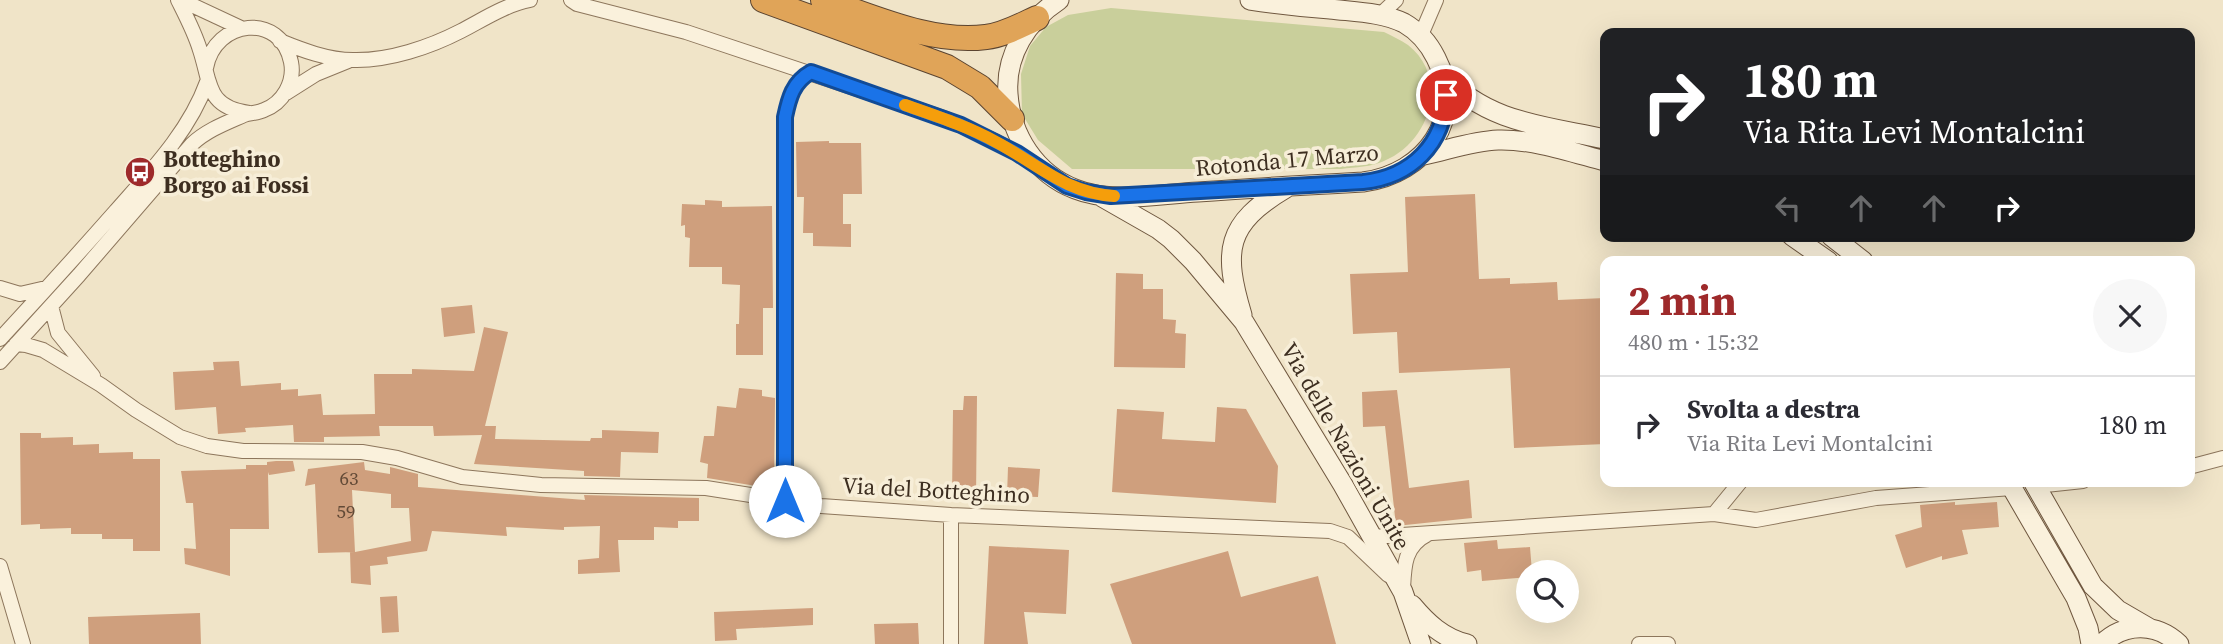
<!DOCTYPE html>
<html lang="it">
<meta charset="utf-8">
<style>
body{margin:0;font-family:"Source Serif 4",serif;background:#f7f7f7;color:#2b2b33;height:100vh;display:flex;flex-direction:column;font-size:26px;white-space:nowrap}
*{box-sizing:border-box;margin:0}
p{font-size:23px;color:#7c7c81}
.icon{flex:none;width:38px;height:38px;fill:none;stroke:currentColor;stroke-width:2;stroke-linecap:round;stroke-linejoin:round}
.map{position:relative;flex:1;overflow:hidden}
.side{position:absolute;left:1600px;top:256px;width:595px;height:231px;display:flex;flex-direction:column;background:#fff;border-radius:14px;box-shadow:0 7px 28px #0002}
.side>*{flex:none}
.guide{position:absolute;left:1600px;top:28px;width:595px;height:214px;border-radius:14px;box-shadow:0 7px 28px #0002;background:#202124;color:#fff;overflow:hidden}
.fabs{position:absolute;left:1516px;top:560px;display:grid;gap:14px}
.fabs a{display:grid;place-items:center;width:63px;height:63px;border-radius:50%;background:#fff;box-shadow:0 7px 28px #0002;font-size:35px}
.pin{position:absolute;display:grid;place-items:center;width:60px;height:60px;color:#fff;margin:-30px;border:4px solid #fff;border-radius:50%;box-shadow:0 2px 7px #0007}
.me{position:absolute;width:77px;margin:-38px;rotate:0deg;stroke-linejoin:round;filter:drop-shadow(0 0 5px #0008)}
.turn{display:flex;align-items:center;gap:24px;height:147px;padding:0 28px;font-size:32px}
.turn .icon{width:91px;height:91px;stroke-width:2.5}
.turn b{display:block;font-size:49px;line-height:60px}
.lanes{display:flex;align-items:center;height:66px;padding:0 28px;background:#0003;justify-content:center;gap:35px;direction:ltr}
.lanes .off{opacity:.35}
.round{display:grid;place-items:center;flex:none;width:74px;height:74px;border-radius:37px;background:#f7f7f7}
.head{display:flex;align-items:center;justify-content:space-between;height:119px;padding:0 28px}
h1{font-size:42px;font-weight:700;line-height:52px;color:#9e2a2b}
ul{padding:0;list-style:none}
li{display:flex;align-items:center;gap:21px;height:98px;padding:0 28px;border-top:2px solid #e1e1e2}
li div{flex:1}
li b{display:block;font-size:26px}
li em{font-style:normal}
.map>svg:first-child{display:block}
.green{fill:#c9cf9b}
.building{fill:#cf9f7d;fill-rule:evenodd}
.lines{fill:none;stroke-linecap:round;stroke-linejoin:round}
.street-casing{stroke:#8d765c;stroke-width:16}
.secondary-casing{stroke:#6f573f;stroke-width:21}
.highway-casing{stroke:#5b4430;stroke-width:26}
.street{stroke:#faf1dc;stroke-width:14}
.secondary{stroke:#faf1dc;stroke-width:19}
.highway{stroke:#e0a458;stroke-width:24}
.route-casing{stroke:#114b97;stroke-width:18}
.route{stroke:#1a73e8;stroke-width:12}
.slow{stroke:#f59e0b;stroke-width:12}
.labels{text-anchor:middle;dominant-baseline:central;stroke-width:7;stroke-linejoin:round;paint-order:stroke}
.number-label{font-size:19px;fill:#624a37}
.poi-label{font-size:23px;font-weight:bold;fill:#3d2e20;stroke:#f7eed8;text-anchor:start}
.street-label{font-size:23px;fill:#3d2e20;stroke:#f7eed8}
</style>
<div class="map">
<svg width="2223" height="644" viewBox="0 0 2223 644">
<rect width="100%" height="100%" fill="#f0e4c8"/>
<path class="green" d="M1111 8 1384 32C1392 36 1401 40 1408 45 1451 79 1429 143 1384 161 1371 167 1356 167 1341 169H1072L1038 140 1022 114 1021 74 1030 46 1046 27 1068 15Z"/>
<path class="building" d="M829 141V143H861L862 194H843V224H851V247L813 246V233H803L804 197H797L796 142Z
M1475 194 1479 279 1510 278V284L1557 282 1558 300 1605 298V444L1514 448 1510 368 1399 373 1397 332 1353 334 1350 274 1408 272 1405 197Z
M705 200 722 201V207L772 206 773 308H763V355H736V324H739L740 285 722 284V267H689L690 238 685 237V225L681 226 682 204 705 205Z
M1116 273 1143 274V289H1163V319L1176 320 1175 333 1186 334 1185 368 1114 367Z
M472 305 475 333 444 337 441 308Z
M484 327 508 332 485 426H496L495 439 590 441 591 438H602V430L659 432 658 453 621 452 620 477 584 476V471L474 464 482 435 434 436 433 426H379L380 436 324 437V442H294L293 425 245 428 246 432 218 434 216 407 175 410 173 372 214 370 213 362 239 361 241 386 281 383V390L298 389V396L321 394 323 415 375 414 374 374H412V369L474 371Z
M739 388 762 390V396L775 398 774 489 707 478 708 464 700 462 704 436H714L717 406 736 408Z
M1397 390 1409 488 1469 480 1472 518 1396 526 1385 426 1363 427 1362 392Z
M964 396H977L976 499H952L953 410H963Z
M1217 407 1246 409 1278 466 1276 503 1112 492 1117 409 1164 412 1162 439 1215 442Z
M20 433H41V438L73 437V445L99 444V453L133 452V459H160V551H133V539H102V534H71V528L40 529V524L21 525Z
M276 461H293L295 471 269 475 268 472 269 529H230V576L185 564 184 548 196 549 193 503H186L181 471 246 469V465H267V462Z
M364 462 365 470 390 474V467L418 474V487L585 500 584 495 699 498V521H678V528L654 527V540H618L620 572 578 574V560L599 558 600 526 564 527V530L506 527 507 536 432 531 427 551 387 557 388 564 370 566 371 585 351 583 350 552H355L318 553 315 484 305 486 308 469ZM352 490 391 494V508H409L411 541 355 552Z
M1008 467 1040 469 1038 497 1007 496Z
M1955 502V505L1997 502 1999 527 1962 530 1968 554 1942 560V556L1906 568 1895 535 1922 527 1920 505Z
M1497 540 1498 549 1530 547 1532 572H1528V577L1482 581 1481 570 1467 572 1464 543Z
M989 546 1069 550 1066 614 1024 612 1028 644H984Z
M1228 551 1241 597 1318 576 1336 644H1132L1110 584Z
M397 596 399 632 382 633 380 597Z
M813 608V625L736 629 737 640 715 641 714 612Z
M200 613 201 644H89L88 617Z
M918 623 919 644H875L874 624Z"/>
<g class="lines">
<g class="street-casing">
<path id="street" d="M178 0C186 16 195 33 200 50 211 83 206 107 249 113
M181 0 241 28
M571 0 577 4 686 32 944 118 995 141 1033 163
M1380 15 1396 0
M1421 35 1436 0
M280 41C302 50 328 60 353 60 389 61 430 47 461 31 484 19 505 5 530 0
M286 93 316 74 348 61
M0 288 20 294 46 288
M51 306 58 333 93 376
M0 339C39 297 77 255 115 212 150 172 189 132 207 82
M16 344 26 345 43 350 101 385 136 410 180 437 207 446 243 451 362 452 397 458 462 477 541 485 706 488 821 506 951 515 1330 531 1348 537 1388 575
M0 362 79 275 192 144C207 130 226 123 244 115 250 113 258 113 264 110 283 103 295 82 291 62 281 12 215 19 206 68
M2189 467 2223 458
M2036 486 2083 481
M785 501V117C789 98 793 82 811 72
M1714 514 1741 481
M1372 537 1714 514 1756 520 1876 498 2012 488
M0 566 23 644
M1403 590C1404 566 1404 546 1428 534
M951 644V515
M1639 644H1668"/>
</g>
<g class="secondary-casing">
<path id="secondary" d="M1059 0C1027 21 1005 55 1008 94 1011 136 1036 174 1075 189 1112 204 1159 194 1198 192 1253 188 1308 185 1363 182 1425 174 1467 118 1436 58 1429 44 1418 31 1404 23 1381 12 1355 12 1330 9 1303 7 1276 4 1250 0
M1444 75C1486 123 1546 126 1605 139
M1424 155C1448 150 1473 141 1498 140 1533 139 1571 152 1605 161
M1102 197 1158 229 1171 239 1193 261 1244 322 1343 485 1403 592 1421 644
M1792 236 1828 261
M1831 236 1863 261
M1242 315C1223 251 1225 224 1286 188
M2008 481 2076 598 2088 628 2091 644
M2033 481 2093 586 2118 610 2149 628
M1412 605C1427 623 1443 638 1467 644
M2102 644C2125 622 2157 623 2179 644"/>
</g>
<g class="highway-casing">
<path id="highway" d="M763 0 947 67 980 87 1012 119
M823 0C874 17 931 44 986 37 1004 35 1021 25 1037 18"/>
</g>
<use href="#street" class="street"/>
<use href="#secondary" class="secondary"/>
<use href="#highway" class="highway"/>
</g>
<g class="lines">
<g class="route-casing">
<path id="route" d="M785 501V117C789 98 793 82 811 72L961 125 1017 153 1067 186 1086 192 1111 196 1363 182C1411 177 1445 144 1446 95"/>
</g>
<use href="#route" class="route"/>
<path class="slow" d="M905 105C936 116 967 126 996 142 1038 164 1065 193 1114 196"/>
</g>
<defs>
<g id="bus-disc" transform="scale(1.575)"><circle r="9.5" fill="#9e2a2b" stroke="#f7eed8"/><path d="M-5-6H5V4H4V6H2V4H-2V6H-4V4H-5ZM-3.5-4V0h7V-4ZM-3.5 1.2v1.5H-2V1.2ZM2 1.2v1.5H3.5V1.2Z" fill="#fff"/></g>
</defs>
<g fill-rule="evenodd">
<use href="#bus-disc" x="140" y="172"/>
</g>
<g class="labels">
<g class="number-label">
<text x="349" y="478">63</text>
<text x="346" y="511">59</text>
</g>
<g class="poi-label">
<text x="163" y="159">Botteghino<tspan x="163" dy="26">Borgo ai Fossi</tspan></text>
</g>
<g class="street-label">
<text transform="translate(1287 160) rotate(-5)">Rotonda 17 Marzo</text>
<text transform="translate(1346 446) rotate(60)">Via delle Nazioni Unite</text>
<text transform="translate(936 490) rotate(3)">Via del Botteghino</text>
</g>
</g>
</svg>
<div class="fabs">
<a><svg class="icon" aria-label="search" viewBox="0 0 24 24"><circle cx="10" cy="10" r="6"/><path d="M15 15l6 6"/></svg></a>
</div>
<div class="pin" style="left:1446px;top:95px;background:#d93025"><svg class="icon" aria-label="arrive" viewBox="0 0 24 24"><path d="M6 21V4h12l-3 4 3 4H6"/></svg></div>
<svg class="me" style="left:785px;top:501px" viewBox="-20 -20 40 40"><circle r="19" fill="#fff"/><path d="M0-13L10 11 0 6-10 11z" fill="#1a73e8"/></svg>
<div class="guide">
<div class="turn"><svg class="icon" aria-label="right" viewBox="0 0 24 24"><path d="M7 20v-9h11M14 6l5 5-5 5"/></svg><div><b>180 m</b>Via Rita Levi Montalcini</div></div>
<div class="lanes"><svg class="icon off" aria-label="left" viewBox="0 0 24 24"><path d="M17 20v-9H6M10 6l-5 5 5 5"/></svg><svg class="icon off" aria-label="ahead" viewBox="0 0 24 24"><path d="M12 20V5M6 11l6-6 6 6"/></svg><svg class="icon off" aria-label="ahead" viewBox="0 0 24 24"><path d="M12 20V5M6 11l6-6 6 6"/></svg><svg class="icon" aria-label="right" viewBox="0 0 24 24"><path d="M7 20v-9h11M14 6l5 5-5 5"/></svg></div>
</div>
<section class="side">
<div class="head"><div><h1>2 min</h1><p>480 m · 15:32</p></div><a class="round"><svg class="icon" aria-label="close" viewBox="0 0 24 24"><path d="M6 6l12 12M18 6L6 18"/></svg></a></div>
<ul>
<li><svg class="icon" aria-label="right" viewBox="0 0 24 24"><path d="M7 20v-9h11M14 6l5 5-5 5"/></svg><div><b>Svolta a destra</b><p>Via Rita Levi Montalcini</p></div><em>180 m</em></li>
</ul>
</section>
</div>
